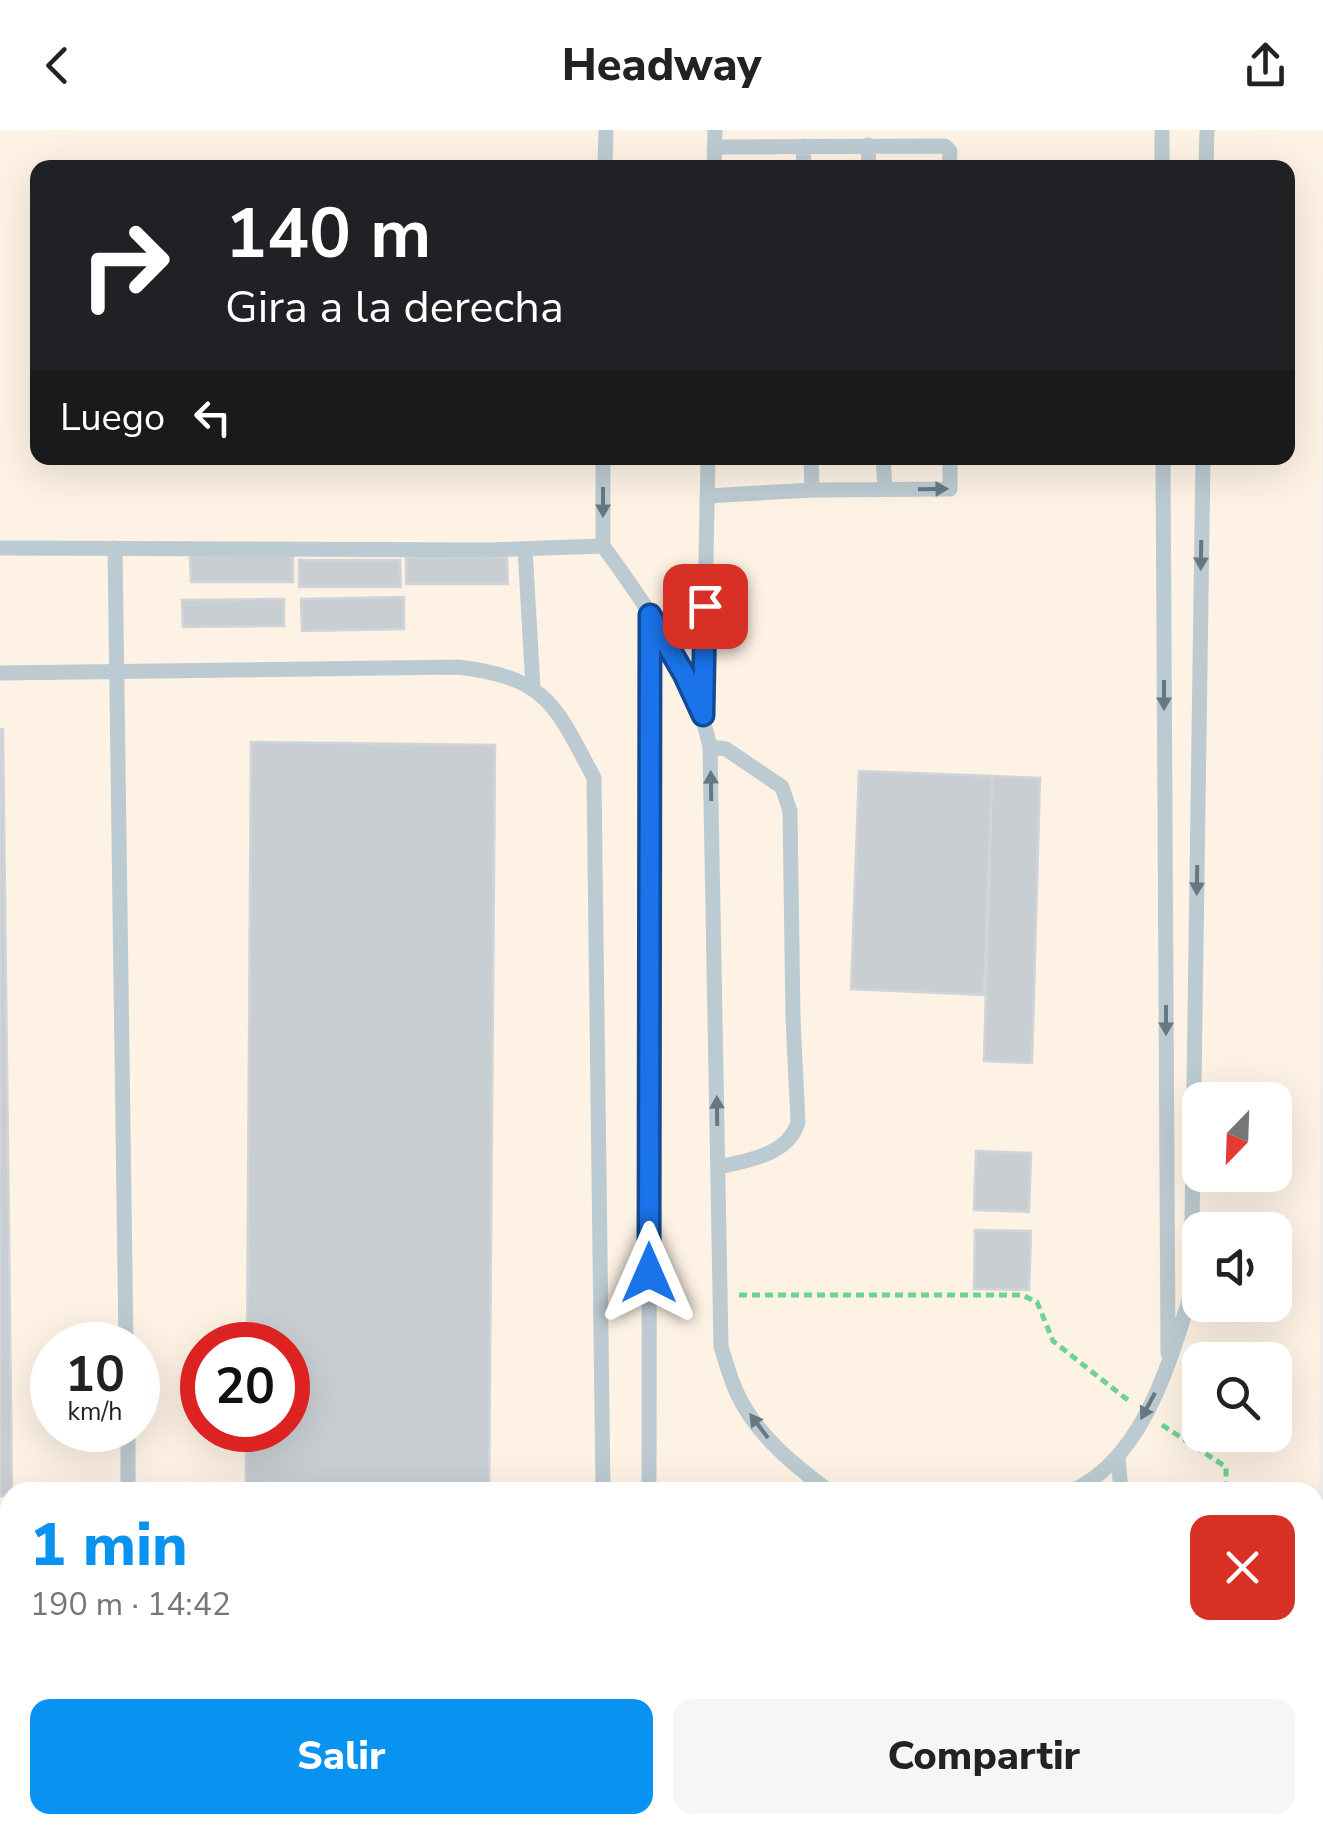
<!DOCTYPE html>
<html lang="es">
<meta charset="utf-8">
<style>
body{margin:0;font-family:"Nunito Sans",sans-serif;background:#f6f6f6;color:#222;height:100vh;display:flex;flex-direction:column;font-size:38px;white-space:nowrap}
*{box-sizing:border-box;margin:0}
p{font-size:32px;color:#767676}
.icon{flex:none;width:55px;height:55px;fill:none;stroke:currentColor;stroke-width:2;stroke-linecap:round;stroke-linejoin:round}
.map{position:relative;flex:1;overflow:hidden}
.sheet{position:absolute;left:0px;top:1352px;width:1325px;height:352px;display:flex;flex-direction:column;background:#fff;border-radius:30px 30px 0 0;box-shadow:0 10px 40px #0002}
.sheet>*{flex:none}
.hud{position:absolute;left:30px;top:30px;width:1265px;height:305px;border-radius:20px;box-shadow:0 10px 40px #0002;background:#202124;color:#fff;overflow:hidden}
.needle{width:65px;rotate:203deg}
.tools{position:absolute;left:1182px;top:952px;display:grid;gap:20px}
.tools a{display:grid;place-items:center;width:110px;height:110px;border-radius:20px;background:#fff;box-shadow:0 10px 40px #0002;font-size:50px}
.speed{position:absolute;left:30px;top:1192px;display:flex;gap:20px;font-size:50px;font-weight:700;text-align:center}
.speed>*{display:grid;place-content:center;width:130px;height:130px;border-radius:50%;background:#fff;box-shadow:0 10px 40px #0002;line-height:1}
.speed small{font-size:25px;font-weight:400}
.speed .limit{border:15px solid #d22;background:#fff;color:#111}
.pin{position:absolute;display:grid;place-items:center;width:85px;height:85px;color:#fff;margin:-42px;border-radius:20px;box-shadow:0 5px 15px #0006}
.me{position:absolute;width:110px;margin:-55px;rotate:0deg;stroke-linejoin:round;filter:drop-shadow(0 0 8px #0008)}
.turn{display:flex;align-items:center;gap:35px;height:210px;padding:0 30px;font-size:45px}
.turn .icon{width:130px;height:130px;stroke-width:2.5}
.turn b{display:block;font-size:70px;line-height:85px}
.then{display:flex;align-items:center;height:95px;padding:0 30px;background:#0003;gap:20px;font-size:38px}
.round{display:grid;place-items:center;flex:none;width:105px;height:105px;border-radius:20px;background:#f6f6f6}
.head{display:flex;align-items:center;justify-content:space-between;height:170px;padding:0 30px}
h1{font-size:60px;font-weight:800;line-height:75px;color:#0893f0}
.action{display:flex;gap:20px;margin-top:auto;padding:20px 30px}
.action a{flex:1;height:115px;border-radius:20px;background:#0893f0;color:#fff;font-size:40px;font-weight:800;line-height:115px;text-align:center}
.action a+a{background:#f6f6f6;color:#222}
header{display:flex;justify-content:space-between;align-items:center;height:130px;padding:0 30px;background:#fff;font-size:45px;font-weight:800}
.map>svg:first-child{display:block}
.commercial{fill:#fdf2e4;fill-rule:evenodd}
.building{fill:#c9ced3;stroke:#d1d5da;stroke-width:2.5}
.lines{fill:none;stroke-linecap:round;stroke-linejoin:round}
.path{stroke:#6cd490;stroke-width:5;stroke-dasharray:8 5;stroke-linecap:butt}
.service{stroke:#bccbd1;stroke-width:15}
.oneway{fill:#687880}
.route-casing{stroke:#114b97;stroke-width:25}
.route{stroke:#1a73e8;stroke-width:18}
</style>
<header><svg class="icon" aria-label="back" viewBox="0 0 24 24"><path d="M15 5l-7 7 7 7"/></svg>Headway<svg class="icon" aria-label="share" viewBox="0 0 24 24"><path d="M12 15V3M7 8l5-5 5 5M5 13v7h14v-7"/></svg></header>
<div class="map">
<svg width="1323" height="1703" viewBox="0 0 1323 1703">
<rect width="100%" height="100%" fill="#f1edee"/>
<path class="commercial" d="M0 0H1323L1319 1452 1315 1459V1362H10V1695H1315V1655L1319 1660V1703H0ZM38 38H1288V328H38ZM1200 970H1275V1045H1200ZM1200 1100H1275V1175H1200ZM52 1215H138V1300H52ZM202 1215H288V1300H202ZM1200 1230H1275V1305H1200Z"/>
<path class="building" d="M293 425V452H191L190 426Z
M406 427H507L508 454H406Z
M299 430H400L401 457H299Z
M404 467V499L302 501 301 469Z
M284 469V496L183 497 182 470Z
M0 599H3L12 1362 10 1366H0Z
M251 612 495 615 489 1362H246V1300H288V1215H247Z
M859 641 992 646 984 865 851 859Z
M992 646 1040 648 1032 933 984 931Z
M976 1021 1031 1023 1029 1082 974 1080Z
M975 1100 1031 1101 1029 1160 974 1159Z
M136 1695H233L234 1703H137Z
M467 1695H572V1703H467Z
M776 1695H963V1703H776Z"/>
<g class="lines">
<path class="path" d="M739 1165H1022L1037 1172 1053 1211 1129 1271
M1162 1295 1226 1337V1362
M1315 1587 1320 1517H1323"/>
<path class="service" d="M1162 0V38
M868 15 869 38
M803 16 804 38
M715 17 945 16 950 21 949 38
M605 38 606 0
M714 38 715 0
M1206 38 1207 0
M811 328 812 360
M883 328 885 358
M1163 328 1168 1223
M707 366 812 360 950 359V328
M603 416V328
M0 418 488 420 603 416C647 476 694 543 710 617L721 1217C726 1232 730 1248 737 1263 756 1305 794 1335 830 1362
M115 418 126 1215
M525 419 533 557
M0 543 458 537C547 548 555 574 594 648L603 1362
M703 581 708 328
M710 617 726 619 782 657 790 681 793 889 798 992C789 1025 746 1031 718 1037
M128 1300V1362
M1118 1326 1121 1362
M649 1362 650 487
M1070 1362C1143 1330 1169 1234 1191 1164L1203 328
M0 1455H10
M0 1559H10
M25 1695V1703
M665 1695 666 1703
M1013 1695V1703
M347 1703V1695
M1092 1703 1093 1695
M1176 1703V1695"/>
</g>
<defs><path id="oneway-solid" d="M-6-.8H1V-3.2L6.5 0L1 3.2V.8H-6Z" transform="scale(2.5)"/></defs>
<g class="oneway">
<use href="#oneway-solid" transform="translate(933 359) rotate(-1)"/>
<use href="#oneway-solid" transform="translate(603 372) rotate(90)"/>
<use href="#oneway-solid" transform="translate(1201 425) rotate(91)"/>
<use href="#oneway-solid" transform="translate(1164 565) rotate(90)"/>
<use href="#oneway-solid" transform="translate(711 656) rotate(-91)"/>
<use href="#oneway-solid" transform="translate(1197 750) rotate(91)"/>
<use href="#oneway-solid" transform="translate(1166 890) rotate(90)"/>
<use href="#oneway-solid" transform="translate(717 981) rotate(-91)"/>
<use href="#oneway-solid" transform="translate(1148 1276) rotate(118)"/>
<use href="#oneway-solid" transform="translate(759 1296) rotate(-127)"/>
</g>
<g class="lines">
<g class="route-casing">
<path id="route" d="M649 1143 650 485 684 544 703 585 705 476"/>
</g>
<use href="#route" class="route"/>
</g>
</svg>
<div class="tools">
<a><svg class="needle" viewBox="-14 -14 28 28"><path d="M0-13l5 13h-10z" fill="#e53935"/><path d="M0 13l5-13h-10z" fill="#767676"/></svg></a>
<a><svg class="icon" aria-label="sound" viewBox="0 0 24 24"><path d="M4 9h4l5-4v14l-5-4H4zM17 9q2 3 0 6"/></svg></a>
<a><svg class="icon" aria-label="search" viewBox="0 0 24 24"><circle cx="10" cy="10" r="6"/><path d="M15 15l6 6"/></svg></a>
</div>
<div class="speed"><div>10<small>km/h</small></div><div class="limit">20</div></div>
<div class="pin" style="left:705px;top:476px;background:#d93025"><svg class="icon" aria-label="arrive" viewBox="0 0 24 24"><path d="M6 21V4h12l-3 4 3 4H6"/></svg></div>
<svg class="me" style="left:649px;top:1143px" viewBox="-20 -20 40 40"><path d="M0-17L14 15 0 8-14 15z" fill="#1a73e8" stroke="#fff" stroke-width="4"/></svg>
<div class="hud">
<div class="turn"><svg class="icon" aria-label="right" viewBox="0 0 24 24"><path d="M7 20v-9h11M14 6l5 5-5 5"/></svg><div><b>140 m</b>Gira a la derecha</div></div>
<div class="then">Luego<svg class="icon" aria-label="left" viewBox="0 0 24 24"><path d="M17 20v-9H6M10 6l-5 5 5 5"/></svg></div>
</div>
<section class="sheet">
<div class="head"><div><h1>1 min</h1><p>190 m · 14:42</p></div><a class="round" style="background:#d93025;color:#fff"><svg class="icon" aria-label="close" viewBox="0 0 24 24"><path d="M6 6l12 12M18 6L6 18"/></svg></a></div>
<div class="action"><a>Salir</a><a>Compartir</a></div>
</section>
</div>
